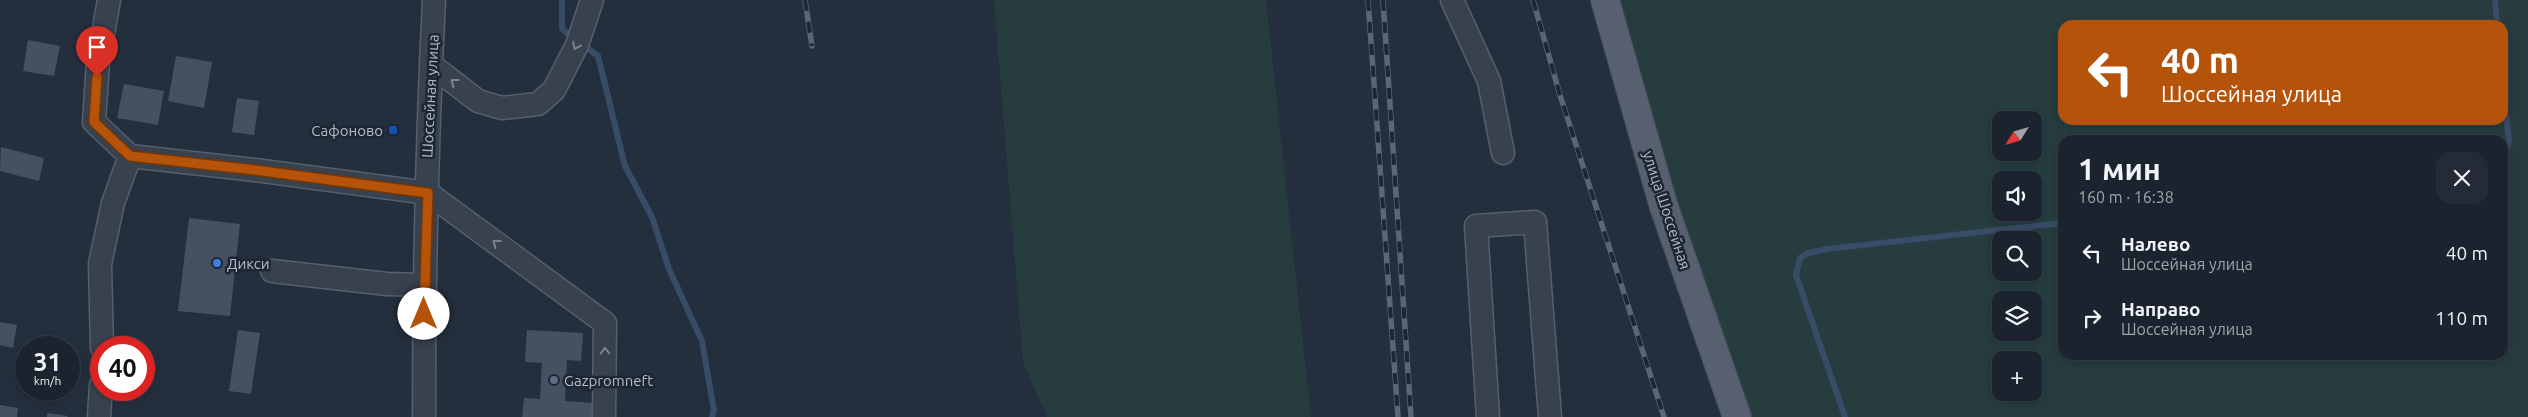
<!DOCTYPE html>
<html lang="ru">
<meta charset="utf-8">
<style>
body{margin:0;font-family:Ubuntu,sans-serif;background:#242b36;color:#f1f3f6;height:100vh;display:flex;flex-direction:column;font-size:19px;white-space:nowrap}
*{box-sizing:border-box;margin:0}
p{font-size:16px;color:#a0a4aa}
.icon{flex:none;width:28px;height:28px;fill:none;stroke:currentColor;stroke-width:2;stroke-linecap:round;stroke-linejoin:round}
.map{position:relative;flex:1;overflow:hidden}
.panel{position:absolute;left:2058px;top:135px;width:450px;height:225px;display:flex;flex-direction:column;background:#1b232e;border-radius:15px;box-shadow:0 2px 8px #0003,0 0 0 1px #39404a}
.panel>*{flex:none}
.top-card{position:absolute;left:2058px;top:20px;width:450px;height:105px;border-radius:15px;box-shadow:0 2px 8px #0003,0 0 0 1px #39404a;background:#b45309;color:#fff;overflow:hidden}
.needle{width:32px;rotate:233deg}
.controls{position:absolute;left:1992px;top:111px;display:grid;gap:10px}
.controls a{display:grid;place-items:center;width:50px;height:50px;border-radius:10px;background:#1b232e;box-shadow:0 2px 8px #0003,0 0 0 1px #39404a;font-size:25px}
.speed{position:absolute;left:15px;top:336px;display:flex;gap:10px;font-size:25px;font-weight:700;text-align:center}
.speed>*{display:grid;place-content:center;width:65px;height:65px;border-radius:50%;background:#1b232e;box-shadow:0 2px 8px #0003,0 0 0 1px #39404a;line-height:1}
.speed small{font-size:12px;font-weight:400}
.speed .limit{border:8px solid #d22;background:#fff;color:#111}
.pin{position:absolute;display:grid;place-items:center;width:42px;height:42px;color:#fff;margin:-51px -21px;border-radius:50% 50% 50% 0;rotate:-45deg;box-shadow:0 0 5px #0007}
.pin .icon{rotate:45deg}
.me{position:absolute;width:55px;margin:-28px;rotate:0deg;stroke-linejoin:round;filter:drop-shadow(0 0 4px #0008)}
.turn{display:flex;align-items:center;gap:18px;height:105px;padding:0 20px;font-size:22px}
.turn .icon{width:65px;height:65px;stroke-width:2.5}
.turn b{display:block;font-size:35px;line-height:42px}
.round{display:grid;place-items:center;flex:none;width:52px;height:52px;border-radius:15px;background:#242b36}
.overview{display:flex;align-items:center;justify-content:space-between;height:85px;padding:0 20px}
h1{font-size:30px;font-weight:600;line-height:38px}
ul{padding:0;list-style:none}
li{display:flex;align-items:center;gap:15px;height:65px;padding:0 20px}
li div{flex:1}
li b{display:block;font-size:19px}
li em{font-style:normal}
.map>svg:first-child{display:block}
.green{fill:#263c3f;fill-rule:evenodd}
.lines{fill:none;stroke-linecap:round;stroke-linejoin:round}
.stream{stroke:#394c67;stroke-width:6}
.building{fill:#455162}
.minor-casing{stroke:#565f6c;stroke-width:25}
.major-casing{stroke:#414a57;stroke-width:30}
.minor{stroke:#38414e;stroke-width:22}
.major{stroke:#56606e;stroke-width:28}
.rail-casing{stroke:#5a6575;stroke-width:5.5}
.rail{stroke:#1d2633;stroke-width:4;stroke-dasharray:11;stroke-linecap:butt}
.oneway{stroke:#7c8592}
.route-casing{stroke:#753606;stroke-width:12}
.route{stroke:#b45309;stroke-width:9}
.transit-dot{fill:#1a4fb4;stroke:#1d2633;stroke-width:2}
.shop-dot{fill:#3f7fe0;stroke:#1d2633;stroke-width:2}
.service-dot{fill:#5c6f8a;stroke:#1d2633;stroke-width:2}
.labels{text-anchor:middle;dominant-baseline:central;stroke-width:5;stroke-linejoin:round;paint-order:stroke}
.street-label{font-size:15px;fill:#b4bcc9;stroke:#1d2633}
.poi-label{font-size:15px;fill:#b4bcc9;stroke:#1d2633;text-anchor:start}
</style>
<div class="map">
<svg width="2528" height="417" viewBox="0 0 2528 417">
<rect width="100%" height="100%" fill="#242f3e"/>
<path class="green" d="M994 0H1266L1311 417H1047L1023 362Z
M1620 0H2528V417H1752L1674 191ZM2062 25H2502V120H2062ZM2001 120H2034V152H2001ZM2062 140H2502V355H2062ZM2001 180H2034V212H2001ZM2001 240H2034V272H2001ZM2001 300H2034V332H2001ZM2001 360H2034V392H2001Z"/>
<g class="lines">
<path class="stream" d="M562 0V29L574 38
M2495 0 2497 25
M582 44 598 56 625 166 652 217 669 269 702 341 714 411 712 417
M2502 76 2509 141 2502 160
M1845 417 1796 275 1800 258 1808 253 1827 249 2062 223"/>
</g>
<path class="building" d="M28 40 60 46 54 76 23 71Z
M176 56 212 62 204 108 168 101Z
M124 84 164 91 158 125 117 118Z
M237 98 259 101 254 135 232 132Z
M1 147 44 158 39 181 0 171Z
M189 218 240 224 230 316 178 311Z
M0 322 17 325 13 348 0 345Z
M238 330 260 333 251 394 229 391Z
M527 330 583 333 581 361 567 360 565 401 594 403 593 417H522L524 398 540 399 542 363 525 362Z
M0 405 18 408 17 417H0Z
M47 413 68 416 67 417H47Z"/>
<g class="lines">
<g class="minor-casing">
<path id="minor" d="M109 0 98 62 94 122 130 156 255 170 428 193 605 323 604 417
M1452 0 1489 81 1503 153
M431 65 478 101 502 108 538 104 554 90 577 45 592 0
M272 271 387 284 424 285
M102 348 100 264 113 203 130 156
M99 417 101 385
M424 417C424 278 427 139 434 0
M1488 417 1476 226 1535 222 1550 417"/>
</g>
<g class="major-casing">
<path id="major" d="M1605 0 1663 204 1737 417"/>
</g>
<use href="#minor" class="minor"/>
<use href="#major" class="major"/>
<g class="rail-casing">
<path id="rail" d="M805 0 812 46
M1368 0 1398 417
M1383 0 1411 417
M1533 0 1560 95 1664 417"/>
</g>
<use href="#rail" class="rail"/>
</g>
<defs><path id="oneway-chevron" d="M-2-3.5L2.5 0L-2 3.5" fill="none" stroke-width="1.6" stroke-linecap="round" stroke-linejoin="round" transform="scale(1.25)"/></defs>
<g class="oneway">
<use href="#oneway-chevron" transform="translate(576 46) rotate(115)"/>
<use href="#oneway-chevron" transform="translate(454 82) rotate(-143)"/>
<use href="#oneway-chevron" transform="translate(496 243) rotate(-143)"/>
<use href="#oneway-chevron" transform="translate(605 351) rotate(-90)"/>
</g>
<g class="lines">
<g class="route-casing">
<path id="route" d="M97 77 94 122 130 156 255 170 428 193 424 314"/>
</g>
<use href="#route" class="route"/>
</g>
<rect class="transit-dot" x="388" y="125" width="10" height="10" rx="2.5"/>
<circle class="shop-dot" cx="217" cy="263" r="5"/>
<circle class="service-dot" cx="554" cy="380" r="5"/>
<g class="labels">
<g class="street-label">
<text transform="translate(430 96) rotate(-87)">Шоссейная улица</text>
<text transform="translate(1667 210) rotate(72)">улица Шоссейная</text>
</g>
<g class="poi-label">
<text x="383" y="130" text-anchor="end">Сафоново</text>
<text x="227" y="263">Дикси</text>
<text x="564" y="380">Gazpromneft</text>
</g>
</g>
</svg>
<div class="controls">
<a><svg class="needle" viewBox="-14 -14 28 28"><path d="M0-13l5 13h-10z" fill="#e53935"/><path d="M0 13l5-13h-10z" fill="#a0a4aa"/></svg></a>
<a><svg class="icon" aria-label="sound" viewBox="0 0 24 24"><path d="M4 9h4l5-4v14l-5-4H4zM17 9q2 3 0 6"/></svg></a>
<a><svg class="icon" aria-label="search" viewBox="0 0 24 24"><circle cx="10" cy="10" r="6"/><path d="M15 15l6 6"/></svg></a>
<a><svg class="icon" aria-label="layers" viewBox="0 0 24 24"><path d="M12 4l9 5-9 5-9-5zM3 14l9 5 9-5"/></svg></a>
<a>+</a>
</div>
<div class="speed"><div>31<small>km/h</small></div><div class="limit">40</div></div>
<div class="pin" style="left:97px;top:77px;background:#d93025"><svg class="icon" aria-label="arrive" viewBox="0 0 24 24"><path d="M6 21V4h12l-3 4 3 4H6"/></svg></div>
<svg class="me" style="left:424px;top:314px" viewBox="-20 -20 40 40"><circle r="19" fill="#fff"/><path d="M0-13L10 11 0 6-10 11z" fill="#b45309"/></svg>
<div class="top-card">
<div class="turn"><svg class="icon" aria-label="left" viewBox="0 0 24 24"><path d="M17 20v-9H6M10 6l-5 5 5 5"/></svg><div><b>40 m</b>Шоссейная улица</div></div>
</div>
<section class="panel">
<div class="overview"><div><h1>1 мин</h1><p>160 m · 16:38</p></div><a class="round"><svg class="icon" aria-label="close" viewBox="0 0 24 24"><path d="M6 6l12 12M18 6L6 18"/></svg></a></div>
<ul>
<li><svg class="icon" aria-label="left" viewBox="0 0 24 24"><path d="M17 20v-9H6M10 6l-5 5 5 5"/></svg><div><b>Налево</b><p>Шоссейная улица</p></div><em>40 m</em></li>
<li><svg class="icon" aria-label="right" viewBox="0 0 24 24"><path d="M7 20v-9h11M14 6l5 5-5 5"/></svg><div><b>Направо</b><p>Шоссейная улица</p></div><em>110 m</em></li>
</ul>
</section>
</div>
